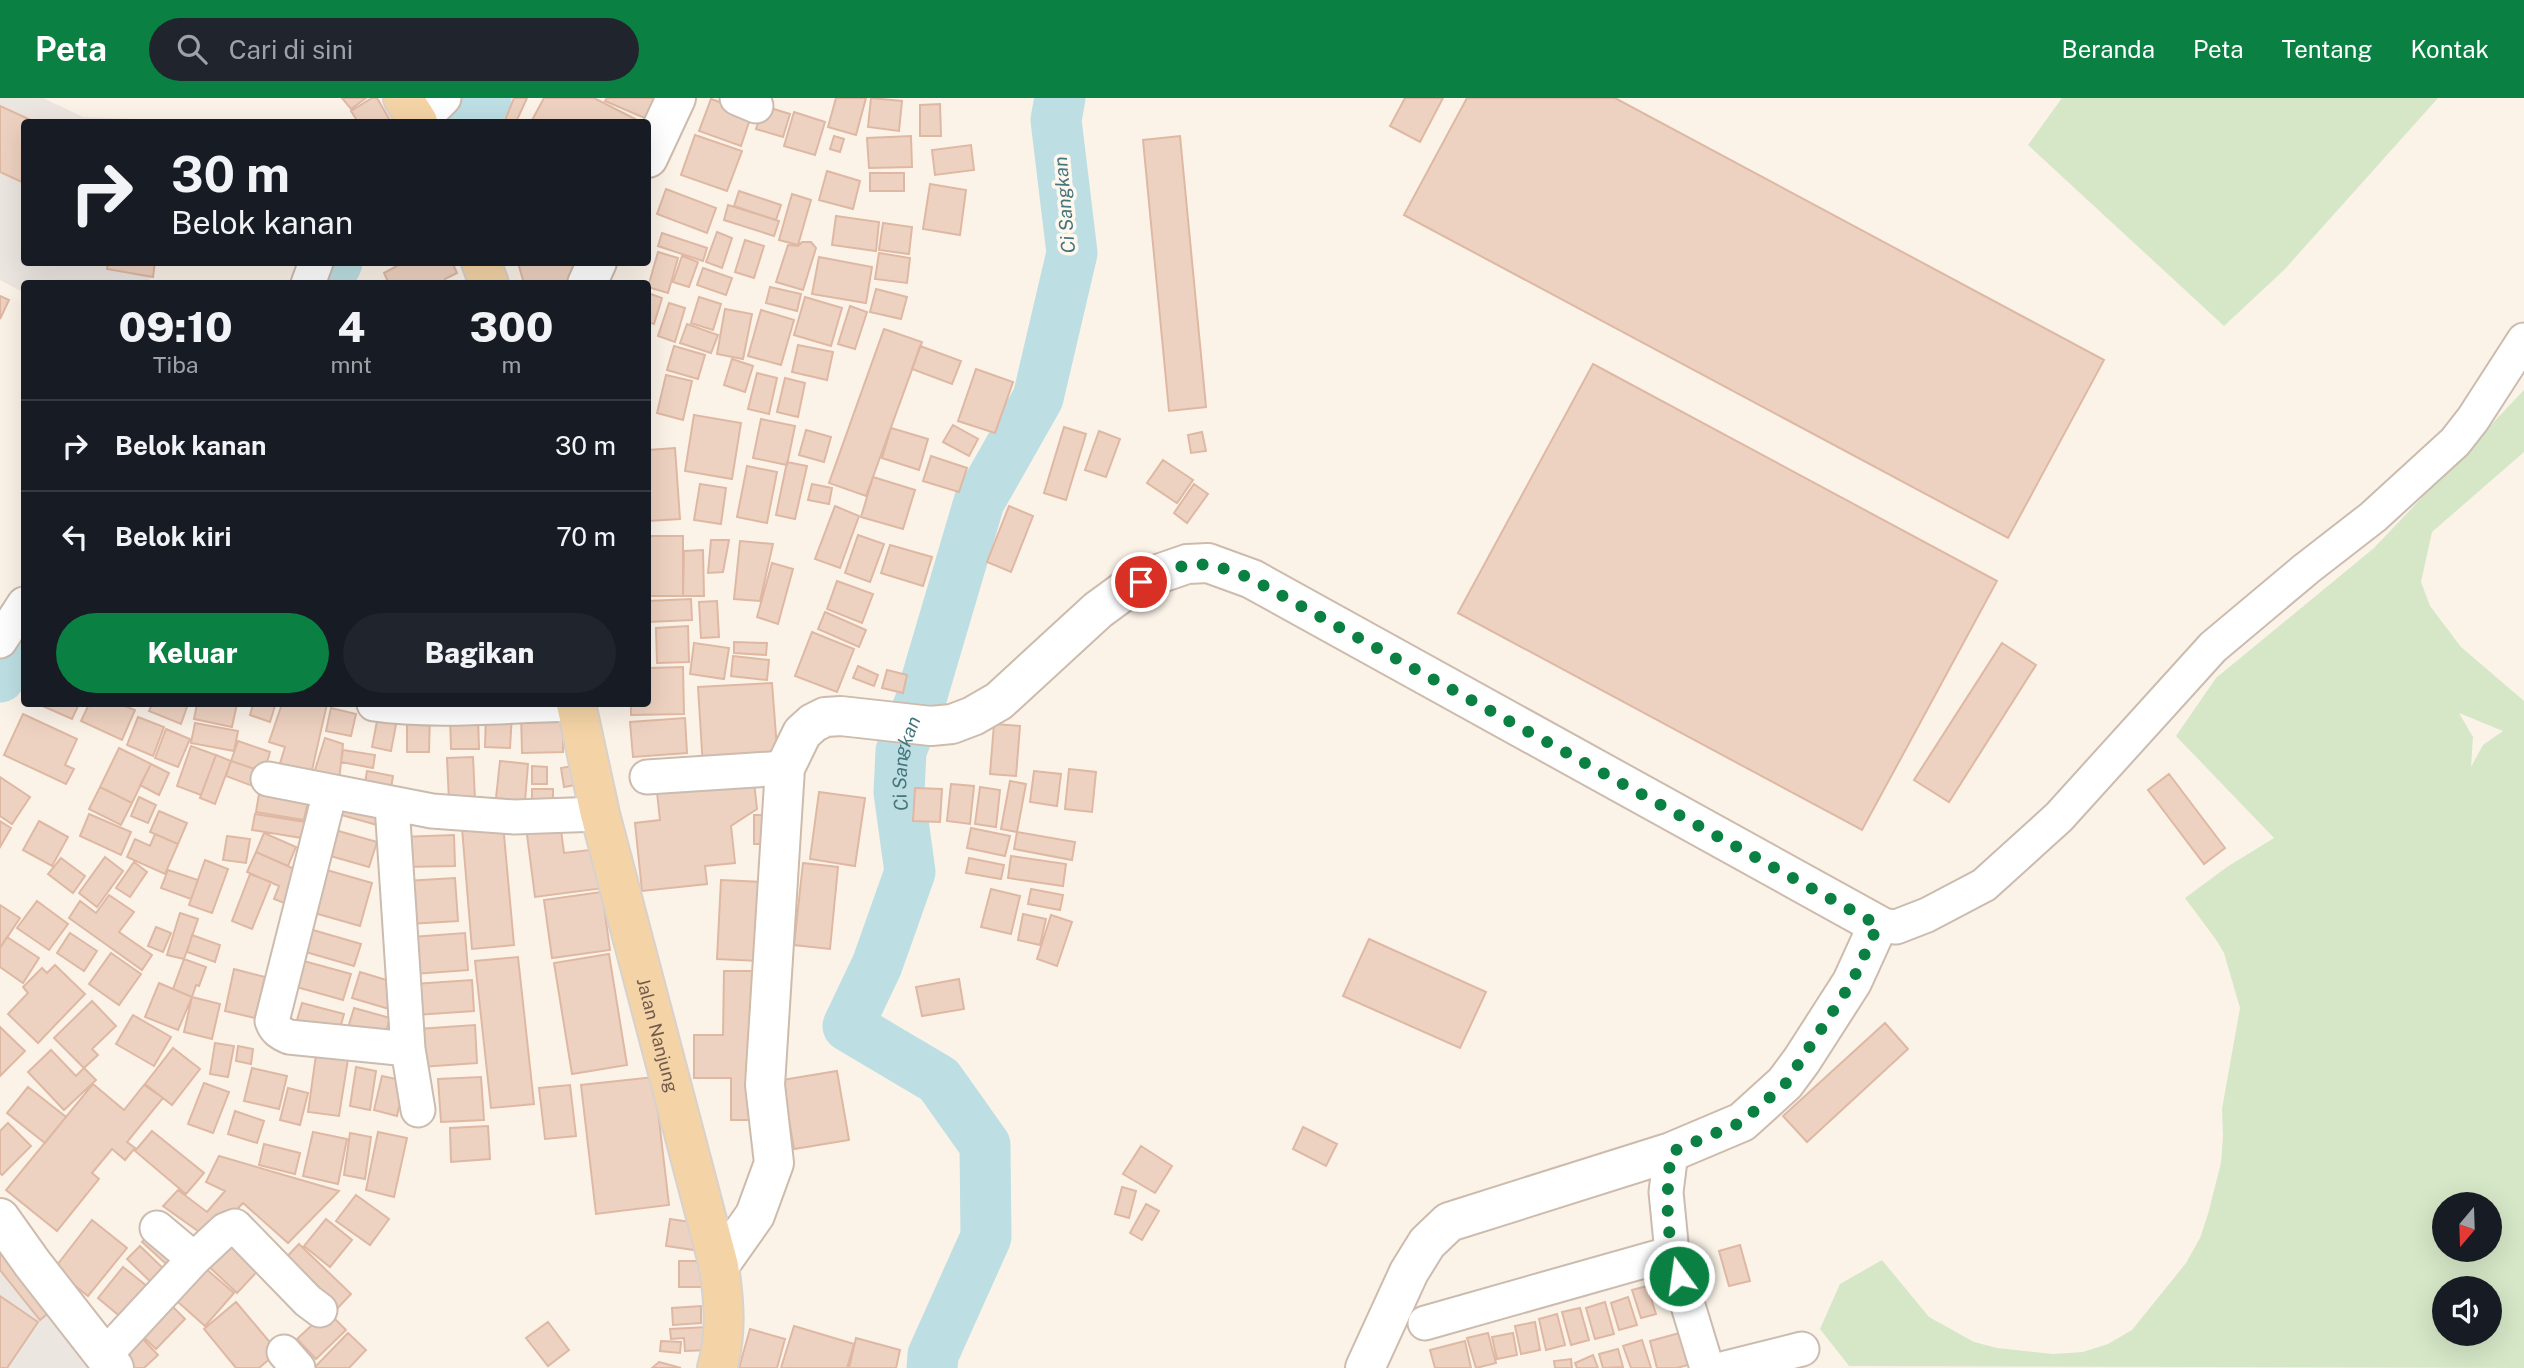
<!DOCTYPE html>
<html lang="id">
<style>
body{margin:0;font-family:"Public Sans",sans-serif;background:#20242c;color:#f1f3f6;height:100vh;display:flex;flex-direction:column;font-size:26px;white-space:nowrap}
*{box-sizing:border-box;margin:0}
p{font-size:23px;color:#9ea1a6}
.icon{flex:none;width:38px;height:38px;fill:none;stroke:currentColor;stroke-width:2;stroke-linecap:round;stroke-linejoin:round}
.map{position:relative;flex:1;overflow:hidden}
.drawer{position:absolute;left:21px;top:182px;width:630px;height:427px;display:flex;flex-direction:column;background:#171b24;border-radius:7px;box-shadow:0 7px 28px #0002}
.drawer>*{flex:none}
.banner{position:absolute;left:21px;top:21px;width:630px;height:147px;border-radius:7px;box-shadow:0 7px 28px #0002;background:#171b24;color:#f1f3f6;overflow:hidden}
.needle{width:46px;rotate:199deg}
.tools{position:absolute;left:2432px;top:1094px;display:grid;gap:14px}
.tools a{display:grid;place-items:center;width:70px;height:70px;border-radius:50%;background:#171b24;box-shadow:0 7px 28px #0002;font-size:35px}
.pin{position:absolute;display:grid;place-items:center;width:60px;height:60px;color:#fff;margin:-30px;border:4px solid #fff;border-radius:50%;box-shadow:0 2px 7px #0007}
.me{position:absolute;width:77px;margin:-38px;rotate:346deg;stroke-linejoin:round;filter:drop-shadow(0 0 5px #0008)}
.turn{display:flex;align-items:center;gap:24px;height:147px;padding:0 35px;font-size:32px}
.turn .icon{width:91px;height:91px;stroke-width:2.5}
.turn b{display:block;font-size:49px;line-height:60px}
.eta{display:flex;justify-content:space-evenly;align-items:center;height:119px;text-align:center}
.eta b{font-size:42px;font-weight:800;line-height:49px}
.button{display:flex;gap:14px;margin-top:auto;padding:14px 35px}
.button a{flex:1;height:80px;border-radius:42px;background:#0b8043;color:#fff;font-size:28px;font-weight:800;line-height:80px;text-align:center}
.button a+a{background:#20242c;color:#f1f3f6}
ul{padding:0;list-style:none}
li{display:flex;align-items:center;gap:21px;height:91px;padding:0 35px;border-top:2px solid #363941}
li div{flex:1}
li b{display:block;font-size:26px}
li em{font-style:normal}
header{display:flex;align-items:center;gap:42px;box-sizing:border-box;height:98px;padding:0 35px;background:#0b8043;color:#fff}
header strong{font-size:33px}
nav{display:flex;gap:38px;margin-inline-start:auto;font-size:24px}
.search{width:490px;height:63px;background:#20242c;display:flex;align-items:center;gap:18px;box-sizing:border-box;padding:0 24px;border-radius:38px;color:#9ea1a6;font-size:26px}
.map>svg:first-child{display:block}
.industrial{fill:#ece6e1}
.green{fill:#d5e7c7;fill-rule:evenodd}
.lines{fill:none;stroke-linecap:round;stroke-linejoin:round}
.river{stroke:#bddfe3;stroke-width:51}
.building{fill:#eed2c1;stroke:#dfb8a3;stroke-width:2}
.street-casing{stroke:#ccbbaf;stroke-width:37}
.secondary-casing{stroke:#cebbac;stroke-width:42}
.primary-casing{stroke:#d8d1cd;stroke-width:42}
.street{stroke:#fff;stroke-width:33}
.secondary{stroke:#fff;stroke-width:38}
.primary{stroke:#f4d4a6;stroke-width:38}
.route{stroke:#0b8043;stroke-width:12;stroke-dasharray:0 21.6}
.labels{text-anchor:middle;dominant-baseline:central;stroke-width:7;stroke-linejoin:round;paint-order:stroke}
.street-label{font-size:18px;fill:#735a4e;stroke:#fef7ee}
.water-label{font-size:19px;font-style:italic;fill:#46767d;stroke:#fef7ee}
</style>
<header>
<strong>Peta</strong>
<div class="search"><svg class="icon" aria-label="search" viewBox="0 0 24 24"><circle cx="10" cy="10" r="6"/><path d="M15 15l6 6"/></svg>Cari di sini</div>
<nav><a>Beranda</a><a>Peta</a><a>Tentang</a><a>Kontak</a></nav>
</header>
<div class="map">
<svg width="2524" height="1270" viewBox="0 0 2524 1270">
<rect width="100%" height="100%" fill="#fbf3e8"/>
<path class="industrial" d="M0 0H43L83 19 161 22 160 24H24V164L151 165 149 185 24 186V195L0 182Z
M0 1142 97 1270H0Z"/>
<path class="green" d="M2062 0H2438L2284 172 2224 228 2028 47Z
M2524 292V354L2432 434 2421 484 2430 508 2461 549 2524 603V1270L1849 1268 1820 1231 1840 1186 1882 1162 1929 1219 1974 1244 1997 1250 2053 1256 2083 1254 2108 1246 2132 1232 2186 1165 2200 1140 2208 1116 2221 1065 2223 1038 2222 1011 2240 910 2224 855 2217 843 2185 800 2227 769 2274 740 2176 638 2216 580 2374 450ZM2459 615 2503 633 2483 647 2471 669 2473 639ZM2445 1106H2490V1152H2445ZM2445 1190H2490V1236H2445Z"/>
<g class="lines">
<g class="river">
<path d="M474 24 486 0"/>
<path d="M326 186 337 164"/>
<path d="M0 579 24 546"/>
<path id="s1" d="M932 1270 933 1257 986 1139 985 1047 939 982 848 928 877 867 910 774 899 694 901 653 920 604 979 404 1038 300 1072 155 1056 22 1060 0"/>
</g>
</g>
<path class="building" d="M342 0H366L351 11Z
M372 0H377L391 24H358L351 13Z
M514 0H527L516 24H512L505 22Z
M544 0H594L641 24H531Z
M607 0H673L661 27 605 3Z
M836 0H866L856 37 828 29Z
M871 0 902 3 899 33 868 29Z
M1405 0H1443L1420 44 1390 28Z
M1467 0H1615L2104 262 2008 440 1404 117Z
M711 1 752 15 741 48 699 33Z
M940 6 941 38H920V7Z
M0 8 35 24H24V85L0 74Z
M764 8 790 16 783 39 756 31Z
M794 14 825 24 815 57 784 48Z
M695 37 742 53 727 93 681 77Z
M834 38 844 41 840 54 830 51Z
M911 38 912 69 869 70 867 40Z
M1180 38 1206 309 1169 313 1143 42Z
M971 47 974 72 935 77 932 52Z
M827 73 860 83 853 111 819 102Z
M870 75H904V93H870Z
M930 86 966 92 960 137 923 131Z
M666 91 716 110 707 135 657 116Z
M739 93 781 107 776 122 734 108Z
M792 96 811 102 798 147 779 142Z
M728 107 779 123 774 138 724 122Z
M836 118 879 124 876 153 832 147Z
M883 125 912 129 909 156 879 152Z
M717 134 732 140 722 170 706 164Z
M662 135 707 150 703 163 658 148Z
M745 142 764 148 754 180 735 174Z
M802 144H811L816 150 803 192 776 184 788 147 798 148Z
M658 154 678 160 668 195 648 189Z
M879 155 910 160 907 185 875 181Z
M682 158 698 164 689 189 673 184Z
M819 159 872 169 866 205 812 196Z
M108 164H155L153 179 107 171Z
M404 164H452L457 175 445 181 446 186H389L384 175Z
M523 164H579L578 186H524L519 168Z
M703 170 732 180 726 197 697 187Z
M770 189 801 196 797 213 766 205Z
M876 191 907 199 901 221 870 214Z
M648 195 662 200 654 226 648 224Z
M0 198 9 202 0 221Z
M699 199 721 206 713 232 691 225Z
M805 199 842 210 831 248 794 237Z
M669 205 685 210 675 244 658 238Z
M850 208 867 214 855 251 838 246Z
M725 211 752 216 743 261 717 256Z
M761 212 794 222 781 267 748 258Z
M687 226 718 237 711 255 680 245Z
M884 231 922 244 866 398 829 385Z
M798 247 833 254 827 282 792 274Z
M674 248 705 257 698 281 667 272Z
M920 248 961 263 952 286 912 271Z
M732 261 753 268 745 294 724 287Z
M1593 266 1997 483 1862 732 1458 515Z
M976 271 1013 284 995 335 958 323Z
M757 275 777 280 769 316 748 311Z
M666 277 692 283 683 322 657 315Z
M785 280 805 285 798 319 777 314Z
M694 317 741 325 732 381 685 373Z
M761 321 795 328 787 367 753 360Z
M953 327 978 341 969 358 943 344Z
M1064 329 1086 336 1066 402 1044 395Z
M891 330 928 341 919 372 882 360Z
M806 332 831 339 824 364 799 357Z
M1099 333 1120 341 1106 379 1085 372Z
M1202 334 1206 353 1191 355 1188 337Z
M675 350 680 421 648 423V352Z
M931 358 967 370 959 394 923 383Z
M1163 362 1193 382 1177 405 1147 385Z
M787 364 807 368 795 421 776 417Z
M747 368 777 374 767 425 737 419Z
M873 379 915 392 903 431 861 419Z
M700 386 726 390 721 426 694 422Z
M812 386 832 390 829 406 808 402Z
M1194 386 1208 396 1187 425 1174 415Z
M835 408 859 418 840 470 815 461Z
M1009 408 1033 418 1011 474 987 464Z
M858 437 884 446 870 484 845 475Z
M648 438H683V498H648Z
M711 442H729L723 474 708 475Z
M740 443 773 446 760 503 734 501Z
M890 447 932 459 923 488 881 475Z
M703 452 704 498H683L684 453Z
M772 465 793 471 778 526 757 519Z
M837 483 873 496 862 525 827 511Z
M691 501 692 522 648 524V503Z
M717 503 719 539 701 540 699 504Z
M825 514 866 532 859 549 818 531Z
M688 528 689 564 657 565 656 530Z
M812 534 854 551 837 594 795 578Z
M734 544 767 545 766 557 734 555Z
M694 545 729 550 724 581 690 576Z
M2002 545 2036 567 1949 704 1914 682Z
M733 558 769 562 767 582 731 578Z
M858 568 878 577 874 588 853 580Z
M683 569 684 616 631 617V606H648V570Z
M887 572 907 577 903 595 882 590Z
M772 585 778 664 703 669 698 589Z
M38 606H79L72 621Z
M89 606H120L135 612 122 642 81 623Z
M152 606H188L181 626 149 613Z
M197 606H237L232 629 194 621Z
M253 606 275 608 270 624 250 617Z
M282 606H327L310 681 278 672 285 649 269 644Z
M331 610 356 616 351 638 326 633Z
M563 611V654L522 655 521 612Z
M407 614H430L429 654H407Z
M486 615 512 616 510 650 485 649Z
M23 616 77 641 65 667 74 671 66 686 4 657Z
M378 618 397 621 391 653 372 649Z
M138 619 164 629 153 658 127 647Z
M450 619H478L479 651H451Z
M685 620 687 655 633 659 630 624Z
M195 625 238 633 234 653 191 645Z
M994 626 1020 628 1016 678 990 676Z
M166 631 190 641 178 669 155 660Z
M325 640 343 646 339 683 314 675Z
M238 643 270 654 264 674 231 663Z
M191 648 216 657 201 697 177 688Z
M119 650 151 666 132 705 100 689Z
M343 652 375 657 373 670 341 664Z
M216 657 231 663 215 706 200 700Z
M473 659 475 702 449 703 447 660Z
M231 663 264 674 258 690 226 678Z
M500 663 528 666 525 703 496 700Z
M151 666 169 675 159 697 140 687Z
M584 666 587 685 564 689 561 670Z
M532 668 547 669V686H532Z
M1069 671 1096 674 1092 714 1065 711Z
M367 673 393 678 390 696 364 691Z
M1034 673 1061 676 1057 708 1030 704Z
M753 675 757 711 731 728 735 765 705 768 707 786 642 793 635 725 660 722 656 685Z
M2169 676 2225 750 2204 766 2148 692Z
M0 679 30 699 12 726 0 718Z
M1010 683 1026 686 1017 734 1001 731Z
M951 686 974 688 970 726 947 723Z
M100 689 132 705 121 727 89 711Z
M980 689 1000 692 996 729 975 726Z
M260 690 309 698 304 722 256 714Z
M915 690 942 691 940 724 913 723Z
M532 691H553V707L532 708Z
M819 694 865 700 855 768 810 761Z
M139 699 156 707 148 725 131 718Z
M335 702 380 715 377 727 331 714Z
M159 713 187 725 178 746 150 734Z
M89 716 131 734 121 757 80 738Z
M255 716 305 724 302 740 252 732Z
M754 717H773V746H754Z
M0 723 11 730 0 749Z
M39 723 68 739 52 768 23 752Z
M560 725 564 755 599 751 604 790 535 799 526 729Z
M503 726 514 847 472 851 462 730Z
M328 730 377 744 369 769 320 755Z
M971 730 1010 738 1005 758 967 750Z
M1017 734 1075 744 1072 762 1014 751Z
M264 735 296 749 288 768 256 754Z
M155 736 178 746 165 776 127 759 135 741 150 748Z
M454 737 455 768 401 769 400 739Z
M227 738 250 741 246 765 223 762Z
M256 754 301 774 287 806 274 801 279 788 247 774Z
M1011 758 1066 766 1063 788 1008 780Z
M105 759 123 773 97 809 79 795Z
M61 760 85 778 73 795 48 776Z
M969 760 1004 767 1001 781 966 775Z
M205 762 228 771 212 815 189 807Z
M134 764 147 774 130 799 116 790Z
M803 765 838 769 830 851 794 847Z
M316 769 372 785 360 828 304 812Z
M168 772 198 782 191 801 161 790Z
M250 776 271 784 252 831 232 823Z
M455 780 458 823 409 826 406 783Z
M721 782 763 784 759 863 717 861Z
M991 791 1020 798 1011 836 981 829Z
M1031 791 1063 797 1060 812 1028 806Z
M602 794 610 852 552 860 544 802Z
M109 797 134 814 119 834 152 857 142 872 69 820 80 803 96 815Z
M37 803 68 826 49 852 17 830Z
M0 807 20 820 0 850Z
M180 815 198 821 184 861 167 857Z
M1023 816 1046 821 1040 847 1018 842Z
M1051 817 1072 824 1057 868 1037 861Z
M156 829 171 835 163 854 148 848Z
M306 830 361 846 354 868 299 852Z
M70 835 97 853 84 873 57 855Z
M465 835 468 872 414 876 412 839Z
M192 837 220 847 215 864 187 854Z
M7 839 39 860 23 885 0 869V850Z
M1369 841 1486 894 1460 950 1343 898Z
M111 855 141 876 119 907 89 886Z
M609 856 627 967 572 976 554 865Z
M518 859 534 1006 491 1010 475 863Z
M184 861 206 869 199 888 196 887 192 899 173 891Z
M300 862 351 876 343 902 293 888Z
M55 867 85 896 38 945 8 916 28 895 23 889 42 870 47 875Z
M234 871 265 879 255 920 225 913Z
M724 873H758V1022H731V980H694V937H723Z
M360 874 396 885 389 911 352 900Z
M959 881 964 911 922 918 916 889Z
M472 882 474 913 416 917 414 886Z
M159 885 192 899 178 932 145 919Z
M192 899 220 906 212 941 184 934Z
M92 903 116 928 92 951 98 957 84 970 54 940Z
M302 905 344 916 339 934 297 922Z
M354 910 390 920 383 944 347 933Z
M133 917 171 939 154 968 116 946Z
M1885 925 1908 951 1807 1044 1783 1018Z
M475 927 477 965 421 969 418 931Z
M0 929 25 953 0 978Z
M215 945 234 948 228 979 210 976Z
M238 948 253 951 251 966 236 963Z
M173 950 200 971 172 1007 145 986Z
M51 952 76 978 84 970 96 982 64 1012 28 974Z
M316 957 348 961 339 1018 308 1014Z
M356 969 376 973 370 1012 350 1008Z
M252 970 287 978 279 1011 244 1003Z
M837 973 849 1042 794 1051 782 982Z
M382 978 405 983 397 1018 374 1012Z
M481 979 484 1022 441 1024 438 981Z
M654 979 669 1107 596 1116 581 987Z
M204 985 229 994 213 1035 188 1026Z
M93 986 124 1012 144 987 163 1000 127 1044 135 1050 125 1062 112 1051 92 1075 99 1081 57 1133 6 1092Z
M570 987 576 1038 545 1041 539 990Z
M28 989 66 1019 45 1045 7 1015Z
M288 990 308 995 300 1027 280 1022Z
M235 1013 264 1023 257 1045 228 1036Z
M8 1025 31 1048 2 1077 0 1075V1033Z
M488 1028 490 1061 451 1064 450 1030Z
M1303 1029 1337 1046 1326 1068 1293 1051Z
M152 1033 204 1075 186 1096 135 1053Z
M313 1034 347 1041 338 1086 303 1078Z
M378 1034 407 1040 394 1099 366 1092Z
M350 1035 371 1039 365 1081 344 1077Z
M264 1046 300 1055 295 1076 259 1067Z
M1141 1048 1172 1068 1155 1095 1123 1076Z
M219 1058 339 1093 288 1145 243 1105 209 1141 163 1108 178 1092 207 1114 225 1093 206 1084Z
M1122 1089 1136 1093 1129 1120 1115 1116Z
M356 1097 389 1121 370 1147 336 1123Z
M1146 1106 1159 1113 1142 1142 1130 1135Z
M326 1121 352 1142 330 1169 304 1148Z
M670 1121 704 1126 701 1153 666 1148Z
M92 1122 127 1150 88 1198 54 1171Z
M153 1132 187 1162 176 1175 142 1144Z
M233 1132 267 1163 237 1195 203 1163Z
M0 1135 58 1207 40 1222 0 1172Z
M299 1146 351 1196 332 1216 280 1166Z
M1740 1147 1750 1183 1729 1188 1719 1153Z
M140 1148 171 1178 158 1191 127 1161Z
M679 1163H708V1189H679Z
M198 1164 234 1195 205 1228 169 1196Z
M123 1169 148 1189 122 1220 98 1200Z
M1647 1188 1656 1216 1641 1220 1632 1192Z
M0 1198 38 1224 7 1270H0Z
M1628 1199 1637 1227 1619 1232 1611 1205Z
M166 1202 185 1221 156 1251 136 1232Z
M236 1204 278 1254 259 1270H236L204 1231Z
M1605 1204 1614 1236 1595 1241 1586 1210Z
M701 1208V1225L673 1227 672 1210Z
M1580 1210 1589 1242 1571 1247 1562 1214Z
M327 1213 346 1232 316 1261 297 1241Z
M1557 1216 1565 1247 1546 1252 1539 1221Z
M548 1224 569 1252 548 1268 526 1240Z
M1535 1224 1540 1252 1521 1256 1515 1228Z
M794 1228 854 1246 847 1270H781Z
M707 1229 709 1252 685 1253 684 1240 671 1241 670 1231Z
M750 1231 785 1241 777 1270H739Z
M1687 1233 1695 1265 1677 1270H1657L1650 1243Z
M136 1234 158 1257 144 1270H134L117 1253Z
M348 1235 366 1252 349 1270H314Z
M1488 1235 1496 1265 1476 1270 1467 1240Z
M1513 1235 1517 1257 1497 1261 1492 1239Z
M856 1240 900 1252 896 1270H849Z
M1642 1242 1651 1270H1631L1623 1248Z
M661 1243 681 1244 680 1255 660 1253Z
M1465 1243 1471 1270H1435L1430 1252Z
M1618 1251 1623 1269 1603 1270 1599 1256Z
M1593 1257 1598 1270H1577L1575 1265Z
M1571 1261 1572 1270H1555L1554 1263Z
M659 1264 681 1270H652Z"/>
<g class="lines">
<g class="street-casing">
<path id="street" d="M737 0 756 8
M420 24 444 0
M308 186 316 164
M0 543 24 506
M374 606C437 615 511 607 576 606
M647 679 785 670
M268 681 432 713 514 719 600 716
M330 694 272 923C275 932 280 935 289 939L408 951
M392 707 408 951 418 1012
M1878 827 1896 829 1927 817 1984 787 2059 719 2213 549 2306 471 2373 419 2455 344 2473 321 2524 242
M1671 1054 1666 1094 1672 1155 1707 1270
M194 1161 225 1132 235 1128 308 1203 320 1212
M1425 1225 1672 1155
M284 1254 298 1270
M104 1258 194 1161 157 1130
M1726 1270 1802 1251"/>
</g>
<g class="secondary-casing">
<path id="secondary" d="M648 60 676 0
M587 186 597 164
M0 1120 32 1165 114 1270
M719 1168 755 1117 774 1065 765 987 785 670 802 635 813 625 825 619 841 618 931 628 952 626 973 618 999 603 1098 512 1128 490 1155 477 1187 466 1208 465 1252 481 1878 827 1852 884 1802 962 1785 985 1742 1024 1671 1054 1449 1124 1427 1145 1409 1174 1365 1270"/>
</g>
<g class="primary-casing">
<g id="primary">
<path d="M403 0 418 24"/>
<path d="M481 164 489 186"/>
<path id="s2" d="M576 606 600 716 719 1168C724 1203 727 1236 717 1270"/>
</g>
</g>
<use href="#street" class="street"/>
<use href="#secondary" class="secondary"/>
<use href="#primary" class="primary"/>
</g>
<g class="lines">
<path class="route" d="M1141 484C1190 461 1203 461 1252 481L1878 827 1852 884 1786 985 1742 1024 1671 1054C1666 1098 1665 1136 1679 1178"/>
</g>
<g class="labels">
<g class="street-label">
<text stroke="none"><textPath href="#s2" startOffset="341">Jalan Nanjung</textPath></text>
</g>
<g class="water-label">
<text transform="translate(1064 107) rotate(-95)">Ci Sangkan</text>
<text stroke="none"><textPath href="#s1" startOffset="696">Ci Sangkan</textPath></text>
</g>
</g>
</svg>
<div class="tools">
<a><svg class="needle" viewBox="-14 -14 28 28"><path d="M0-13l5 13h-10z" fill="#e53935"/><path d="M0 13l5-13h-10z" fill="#9ea1a6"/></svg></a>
<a><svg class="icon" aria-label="sound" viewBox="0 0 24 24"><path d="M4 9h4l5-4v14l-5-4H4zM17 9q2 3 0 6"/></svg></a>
</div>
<div class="pin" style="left:1141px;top:484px;background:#d93025"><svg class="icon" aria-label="arrive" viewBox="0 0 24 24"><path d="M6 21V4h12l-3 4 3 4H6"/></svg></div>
<svg class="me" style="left:1679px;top:1178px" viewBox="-20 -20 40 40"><circle r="17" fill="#0b8043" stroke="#fff" stroke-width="3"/><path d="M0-11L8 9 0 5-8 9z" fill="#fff"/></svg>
<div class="banner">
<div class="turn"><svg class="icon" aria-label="right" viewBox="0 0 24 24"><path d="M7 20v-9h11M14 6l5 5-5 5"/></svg><div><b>30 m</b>Belok kanan</div></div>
</div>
<section class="drawer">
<div class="eta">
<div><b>09:10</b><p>Tiba</p></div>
<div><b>4</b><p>mnt</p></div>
<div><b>300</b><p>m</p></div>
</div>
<ul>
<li><svg class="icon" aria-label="right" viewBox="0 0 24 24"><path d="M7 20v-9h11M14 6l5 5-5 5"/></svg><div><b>Belok kanan</b></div><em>30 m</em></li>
<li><svg class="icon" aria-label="left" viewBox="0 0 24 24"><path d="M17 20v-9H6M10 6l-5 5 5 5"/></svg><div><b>Belok kiri</b></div><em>70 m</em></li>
</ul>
<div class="button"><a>Keluar</a><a>Bagikan</a></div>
</section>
</div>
